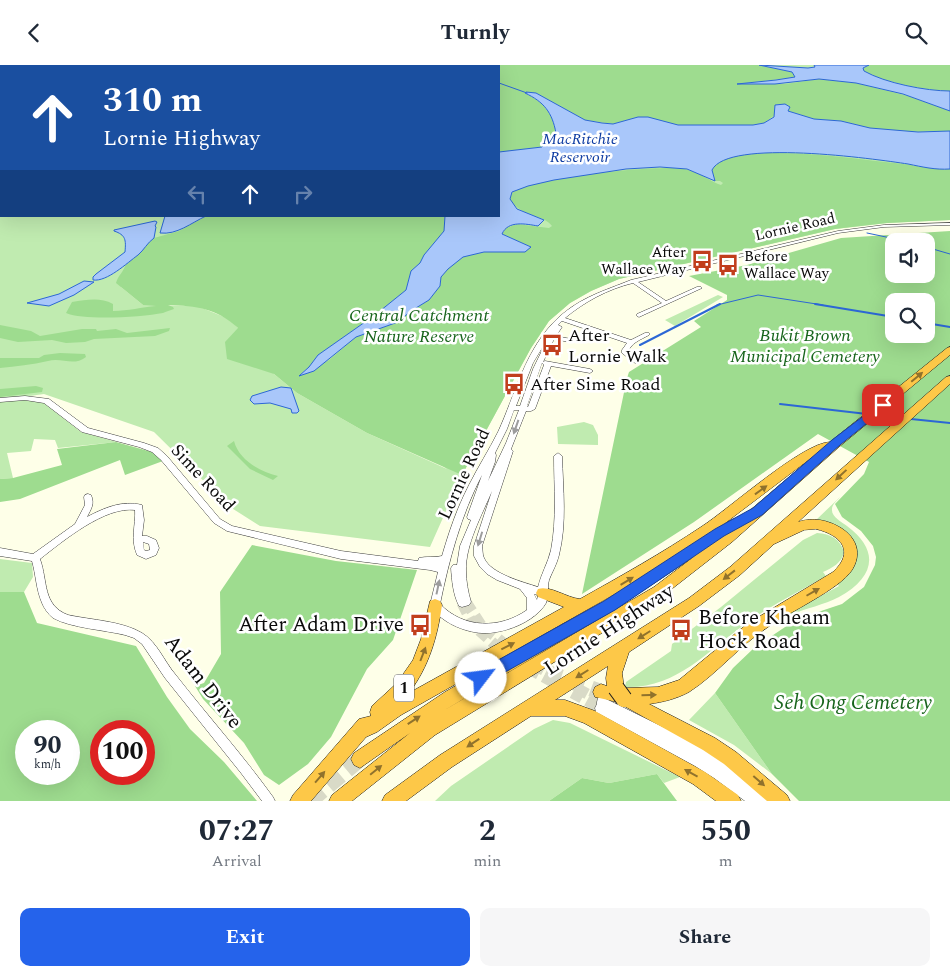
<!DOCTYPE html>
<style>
body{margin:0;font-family:Spectral,serif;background:#f6f6f7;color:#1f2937;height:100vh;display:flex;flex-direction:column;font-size:19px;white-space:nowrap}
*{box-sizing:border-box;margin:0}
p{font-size:16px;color:#747a83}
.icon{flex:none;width:28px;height:28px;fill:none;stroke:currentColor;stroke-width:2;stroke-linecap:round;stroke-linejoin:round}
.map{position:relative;height:736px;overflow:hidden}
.details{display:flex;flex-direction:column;background:#fff;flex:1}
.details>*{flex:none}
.hud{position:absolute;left:0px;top:0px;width:500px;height:152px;box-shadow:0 5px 20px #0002;background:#1a4fa0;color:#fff;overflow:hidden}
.controls{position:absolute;left:885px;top:168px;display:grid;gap:10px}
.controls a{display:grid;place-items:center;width:50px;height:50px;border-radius:10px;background:#fff;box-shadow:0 5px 20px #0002;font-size:25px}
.speed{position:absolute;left:15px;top:655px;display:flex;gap:10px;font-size:25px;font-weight:700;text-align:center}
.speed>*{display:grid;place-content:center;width:65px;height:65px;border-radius:50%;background:#fff;box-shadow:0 5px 20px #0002;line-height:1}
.speed small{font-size:12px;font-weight:400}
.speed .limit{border:8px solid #d22;background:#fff;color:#111}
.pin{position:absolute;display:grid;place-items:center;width:42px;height:42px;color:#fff;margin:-21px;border-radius:10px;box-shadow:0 2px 8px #0006}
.me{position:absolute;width:55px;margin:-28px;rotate:60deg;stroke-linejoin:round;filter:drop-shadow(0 0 4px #0008)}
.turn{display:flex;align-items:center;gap:18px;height:105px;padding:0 20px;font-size:22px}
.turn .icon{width:65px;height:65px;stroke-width:2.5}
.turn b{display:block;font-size:35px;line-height:42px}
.lanes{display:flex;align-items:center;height:48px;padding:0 20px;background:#0003;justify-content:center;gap:25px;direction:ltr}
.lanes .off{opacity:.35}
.eta{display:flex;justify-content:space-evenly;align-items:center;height:85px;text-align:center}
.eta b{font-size:30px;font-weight:700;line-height:35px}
.cta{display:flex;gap:10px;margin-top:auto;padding:10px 20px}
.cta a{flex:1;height:58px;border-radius:10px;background:#2563eb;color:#fff;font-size:20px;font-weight:700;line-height:58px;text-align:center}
.cta a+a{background:#f6f6f7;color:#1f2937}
header{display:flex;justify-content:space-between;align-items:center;height:65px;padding:0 20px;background:#fff;font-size:22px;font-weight:700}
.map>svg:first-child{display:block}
.green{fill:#c0ebb0;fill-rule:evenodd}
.forest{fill:#9edc8f;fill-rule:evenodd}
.water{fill:#a9c7fa;stroke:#2c67d5}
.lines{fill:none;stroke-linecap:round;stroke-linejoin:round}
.stream-far1{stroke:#2c67d5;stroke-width:1}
.stream{stroke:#2c67d5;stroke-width:2}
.minor-tunnel{stroke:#d9dac7;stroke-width:11;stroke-dasharray:11 5.5;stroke-linecap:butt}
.highway-tunnel{stroke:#d9dac7;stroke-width:16;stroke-dasharray:16 8;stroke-linecap:butt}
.minor-casing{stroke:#3d3d3d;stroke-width:1}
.highway-casing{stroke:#1b1b1b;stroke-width:1}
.minor{fill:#fff;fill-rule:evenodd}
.highway{fill:#fdc848;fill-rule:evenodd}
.highway-bridge-casing{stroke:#1b1b1b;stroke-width:18;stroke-linecap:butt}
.highway-bridge{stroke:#fdc848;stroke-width:16}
.oneway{fill:#90722c}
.oneway2{fill:#9d9d9d}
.route{fill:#2563eb;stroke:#184099}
.labels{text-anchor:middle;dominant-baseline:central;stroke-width:5;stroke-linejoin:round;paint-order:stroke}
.far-street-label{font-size:15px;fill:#0a0a0a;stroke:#fff}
.far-poi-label{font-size:15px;fill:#0a0a0a;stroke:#fff;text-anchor:end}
.far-water-label{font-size:16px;font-style:italic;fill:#0e3ca2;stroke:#fff}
.shield{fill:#fff;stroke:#545454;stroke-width:1}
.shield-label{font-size:16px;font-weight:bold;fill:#0a0a0a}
.park-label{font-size:18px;font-style:italic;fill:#18651c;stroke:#fff}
.poi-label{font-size:18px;fill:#0a0a0a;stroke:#fff;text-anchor:start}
.street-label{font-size:18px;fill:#0a0a0a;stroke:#fff}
.near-poi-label{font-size:21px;fill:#0a0a0a;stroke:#fff;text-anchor:start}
.near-street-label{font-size:21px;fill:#0a0a0a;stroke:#fff}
.near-park-label{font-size:21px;font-style:italic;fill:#18651c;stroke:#fff}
</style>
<header><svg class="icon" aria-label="back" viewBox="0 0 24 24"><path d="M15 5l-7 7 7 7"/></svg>Turnly<svg class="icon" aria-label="search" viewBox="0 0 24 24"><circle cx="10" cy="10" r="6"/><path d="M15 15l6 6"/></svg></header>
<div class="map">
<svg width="950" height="736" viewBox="0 0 950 736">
<rect width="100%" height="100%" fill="#feffe8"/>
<path class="green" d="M0 0H950V155L887 158 835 164 619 214 591 226 570 238 549 256 531 283 462 410 430 482 260 461 230 442 154 367 44 329 0 335ZM1 1H499V151H1ZM121 222 196 237 251 262 447 404 367 368 297 328 274 309 238 263 227 253 197 241 143 240Z
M718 230 723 232 675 261 665 255Z
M24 335 44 338 81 367 117 377 58 383 55 375 34 374 31 386 7 388 13 413 0 414V337Z
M584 357 593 360 598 370V380L558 379 557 362Z
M840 432C838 435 832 439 832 444 831 452 842 457 847 461 881 486 874 513 839 532 824 540 806 543 791 550L789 548 839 521 836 518 857 487 815 456Z
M817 468C831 469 840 474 844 487 842 498 832 503 823 507L826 511C799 527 769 541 744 560 706 587 676 624 625 622L626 617 671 586 672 579 721 542 803 475Z
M0 494 32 498 33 512 24 527H0Z
M715 628 772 709 734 680 689 655Z
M553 655 570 658 680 712 664 718 657 709 609 718 582 713 549 736H435L451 721 534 664Z"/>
<path class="forest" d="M0 0H758L792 7 795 12 740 19H785L819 14 856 18 908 31 950 46V66L910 67 870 63 841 56 814 54 788 46 775 50 764 58 753 60H678L638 52 613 59 585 55 536 28H525C543 37 553 48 556 68L542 82 499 87V1H1L0 30Z
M869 0H950V26C925 25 886 18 864 6L863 3Z
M766 88C813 87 858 94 904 99 920 101 934 105 950 104V155L887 158 835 164 619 214 591 226 570 238 549 256 531 283 462 410 367 368 297 328 274 309 227 294 225 277 238 263C216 243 197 241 168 240L173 242 174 244C170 245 166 247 163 248 142 252 85 256 66 248L72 237C87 235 100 232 113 239V246C128 246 142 242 156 241L143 240 116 218C118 210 124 207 126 198L139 189 146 178 154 173 179 166 206 151H445L444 166 424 190 420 198 411 206 406 225 375 250 318 290 309 302 299 311 329 295 356 272 398 257 411 246 429 235 440 221 441 212 448 203 463 192 484 187H525L529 181 502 169 506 163 517 159 549 163 552 161C544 149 521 153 510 134 510 133 512 128 513 127 526 113 662 99 684 104 701 107 712 118 721 120L723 118 720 116H715L712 105C722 88 748 90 766 88Z
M950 166V736H799L772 709 715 628 733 603 754 583 797 554 842 539 864 522 875 500 876 492 873 481 861 466 842 452 835 439 864 409 869 397 818 369 694 457 582 529 627 313 629 307 701 262 694 256 727 235V230L689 211 747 200 841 173ZM894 176H926V209H894ZM894 236H926V269H894Z
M0 260 31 266 40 271 82 264H96L97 266 116 264 127 268 170 263 169 266 155 271 94 274 85 277 66 278 52 275 18 277 0 273Z
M60 288 85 289 86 292C73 302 62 292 48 296 32 300 16 301 0 303V293H39L44 290Z
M36 321 43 323 42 327 0 332V324Z
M234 376C239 395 259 406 278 411L273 415 250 404 227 381Z
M116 377 152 387 163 396 125 410 120 395 20 434 0 437V414L13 413 62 400 57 384Z
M252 480 336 496 417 505 393 575 367 604 331 672 308 699 279 720 264 710 244 678 203 634 195 621 204 618 221 589 220 527Z
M0 527H24L37 558 136 581 167 632 190 664 224 697 257 736H0ZM26 666H69V709H26ZM101 666H144V709H101Z
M657 709 677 736H549L582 713 609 718Z"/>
<path class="water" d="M759 0 808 3 815 2 814 0H869L863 3 864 6C885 18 926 26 950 26V46L903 29 856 18 819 14 775 19H737L776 15 795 12 792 7Z
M526 27 536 28 585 55 602 58 613 59 638 52H648L678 60H753L764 58 774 52 775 40 785 39 790 42 788 46 814 54 841 56 870 63 918 67 950 66V104C935 105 923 102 908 99 875 94 728 73 712 105L715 116 687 104 660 102 626 104 554 115 528 121 512 127 510 134 517 144 544 155 538 161C526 159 508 155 502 169L531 182 525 187H484L463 192 448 204 441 212 440 221 429 235 411 246 398 257 356 272 314 306 299 311 309 302 318 290 375 250 406 225 411 206 420 198 424 190 444 166 445 151H499V87L542 82 556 68C552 47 544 37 525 28Z
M165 151H206C191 158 177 170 160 168Z
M155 156 157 157 155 161 156 162 154 173C147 178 144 185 138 190 127 198 107 217 93 215V212L96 209 125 187C126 175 126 170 114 166V165Z
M84 216 94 217 74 230 49 241 27 238 59 229Z
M281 322 291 323 299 346 297 348H292L291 344 270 338 254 339 250 335 252 331Z"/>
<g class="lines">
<path class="stream-far1" d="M443 0 447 1
M499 18 527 28
M867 168 905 176
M926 182 950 189
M717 240 758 230 823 240"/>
<path class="stream" d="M815 239 894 252
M926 258 950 262
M640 280 720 239
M780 339 867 349
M877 350 902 353
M911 354 950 358"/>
<path class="minor-tunnel" d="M466 537 481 560 522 593
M462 538 473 560 503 587
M534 600 602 637
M529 604 600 643"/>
<path class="highway-tunnel" d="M546 607 601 627
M310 736 360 694"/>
<g class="minor-casing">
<path id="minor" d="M950 158V160L884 162 838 168 638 217 666 236 697 222H701L702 223 639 252 637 251V249L662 238 633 218C608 224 584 237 565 253L631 275 645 268H649V270C640 275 631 278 628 287L639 296 640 297 639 298H635L622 288V285L627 278 562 256 558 260 562 262 556 271 571 274 572 275 569 277 554 274 543 297 545 296 590 304 593 306 590 308 551 301 535 344 531 346H526L511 384 513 386 482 481C483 485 482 489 484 493 491 509 523 517 538 522 541 509 548 498 551 485 557 454 554 422 554 391L558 388 562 391C563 424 567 458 559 490 557 499 552 507 549 515 547 523 549 531 546 538 535 557 504 569 482 568 464 567 440 557 430 540L438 507 430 505 341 494 227 466 214 458 161 395 152 387 139 382 82 367 44 338 25 335 0 337V333L25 331 49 334 88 363 144 378 158 383 167 391 220 454 232 461 341 486 418 496 419 493C426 491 434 493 442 491 449 467 457 443 469 420 478 402 489 385 498 367 516 328 525 284 558 253 581 232 604 226 631 215L838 166 884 160ZM548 273 533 304 520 341H516L533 298ZM542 298 544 300 528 342 527 341ZM514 345H519L506 378 488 416 495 397 496 390 495 388 507 364ZM482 410 467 452 468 454 471 455 460 481 457 500H453L451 503C452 516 453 529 459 541L462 542 469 540 471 537C468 527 466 516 466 506 465 480 482 450 492 426L474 481V491L480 502 487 509 497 515 520 524 527 533V545C500 564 464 564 440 539 449 495 461 450 482 410ZM534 529 538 530 537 535Z
M88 429 91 430C95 439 91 444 87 452 104 443 122 435 142 440L144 455 142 471H147L156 475 159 483 156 490 146 494 137 490C130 473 136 461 135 445 105 441 63 476 40 494 48 516 42 540 68 550 91 555 122 556 142 568 157 577 164 596 175 609 207 650 242 689 273 732L275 736H262L241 708 165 613 142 579 134 573 125 570C105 565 71 563 53 553 48 549 44 543 42 538 36 524 36 510 32 496L0 491V483L33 489 75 459 85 440 84 432 85 430ZM143 477 149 479 150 485 146 486 144 485Z
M602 632 669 665 711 688 749 716 766 732 768 736H745L714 713 695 701 596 647 595 643 597 639V637L598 633Z"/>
</g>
<g class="highway-casing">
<path id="highway" d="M950 282V290L840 381 732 477 664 530 435 670 352 736H329L332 730 410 668 360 703 354 700 351 694 354 688 445 627 634 518 401 650 377 667 366 672 311 736H290L293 730 359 654 371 651 370 647 372 641 397 618 413 595 421 574 430 536 435 534 440 536 442 540C437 573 429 601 409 628L564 542 538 532 536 528 538 524C550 520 567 533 580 534 621 511 662 488 701 462 729 444 802 378 830 377L947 283ZM815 390 741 453 733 454 724 459ZM695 491 654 522 443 646 615 544Z
M950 311V319L798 457C813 452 828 455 841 463 857 473 862 489 852 505 840 524 789 547 768 562 739 581 717 609 689 627 676 634 663 637 649 639L715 673 736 687 787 730 790 736H767L724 699 703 685 617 637 595 632 593 627 595 622 601 619 607 621 606 613 608 601 555 635H565L595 646 705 707 738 730 741 736H716L693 719 584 658 565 651H531L452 702 406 736H382L385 730 440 690 689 533 730 502 946 312ZM816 464C842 470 855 487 833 507L747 559 679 615 658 622 624 623 622 608 629 587 699 541 740 510 774 479 804 465Z"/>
</g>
<use href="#minor" class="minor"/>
<use href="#highway" class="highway"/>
<g class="highway-bridge-casing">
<path id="highway-bridge" d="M616 623 624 634"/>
</g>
<use href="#highway-bridge" class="highway-bridge"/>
</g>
<defs><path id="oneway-solid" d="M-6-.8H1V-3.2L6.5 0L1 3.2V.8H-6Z" transform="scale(1.25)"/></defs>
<g class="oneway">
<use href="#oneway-solid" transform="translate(917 312) rotate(-40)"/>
<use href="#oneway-solid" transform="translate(841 410) rotate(137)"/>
<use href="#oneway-solid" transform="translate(761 425) rotate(-36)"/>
<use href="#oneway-solid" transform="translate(729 510) rotate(142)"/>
<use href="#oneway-solid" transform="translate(627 516) rotate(-31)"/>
<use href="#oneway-solid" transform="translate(813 527) rotate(-30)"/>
<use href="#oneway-solid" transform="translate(644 570) rotate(148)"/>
<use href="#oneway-solid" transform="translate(508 581) rotate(-27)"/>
<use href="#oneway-solid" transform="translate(423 589) rotate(-69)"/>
<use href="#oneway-solid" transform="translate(582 609) rotate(148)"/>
<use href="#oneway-solid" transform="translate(649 630) rotate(-1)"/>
<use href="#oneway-solid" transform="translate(414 655) rotate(-33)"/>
<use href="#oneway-solid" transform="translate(473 678) rotate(147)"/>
<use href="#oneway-solid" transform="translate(376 705) rotate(-39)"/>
<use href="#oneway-solid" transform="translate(691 708) rotate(-151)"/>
<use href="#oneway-solid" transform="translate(320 712) rotate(-49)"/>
<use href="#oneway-solid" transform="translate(759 716) rotate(41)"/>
</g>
<g class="oneway2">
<use href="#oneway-solid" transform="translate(516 362) rotate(109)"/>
<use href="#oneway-solid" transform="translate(480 474) rotate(107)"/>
<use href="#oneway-solid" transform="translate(438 522) rotate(-78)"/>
</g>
<path class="route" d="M883 336 887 337 889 340 887 342 840 380 762 450 724 471 615 545 486 618 481 621 475 618 473 613 475 608 604 536 715 464 753 443 832 375Z"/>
<defs>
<g id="bus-bare" transform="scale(1.725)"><path d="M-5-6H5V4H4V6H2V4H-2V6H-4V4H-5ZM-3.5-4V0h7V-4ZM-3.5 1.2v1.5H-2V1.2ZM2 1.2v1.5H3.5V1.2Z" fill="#c13e1c" stroke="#fff" stroke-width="2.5" paint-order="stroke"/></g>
</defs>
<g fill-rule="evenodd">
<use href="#bus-bare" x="702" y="196"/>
<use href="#bus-bare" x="728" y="200"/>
<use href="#bus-bare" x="552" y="280"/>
<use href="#bus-bare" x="514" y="319"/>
<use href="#bus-bare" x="420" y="560"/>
<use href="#bus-bare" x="681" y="565"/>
</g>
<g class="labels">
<g class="far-street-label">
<text transform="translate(795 162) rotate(-13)">Lornie Road</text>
</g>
<g class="far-poi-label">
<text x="686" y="187">After<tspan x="686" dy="17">Wallace Way</tspan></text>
<text x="744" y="191" text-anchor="start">Before<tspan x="744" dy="17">Wallace Way</tspan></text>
</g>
<g class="far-water-label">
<text x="580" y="74">MacRitchie<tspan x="580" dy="18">Reservoir</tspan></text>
</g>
<rect class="shield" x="394" y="609.5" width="20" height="27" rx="4"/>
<g class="shield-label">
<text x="404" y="623">1</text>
</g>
<g class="park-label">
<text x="419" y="250">Central Catchment<tspan x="419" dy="21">Nature Reserve</tspan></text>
<text x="805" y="270">Bukit Brown<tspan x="805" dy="21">Municipal Cemetery</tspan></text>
</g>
<g class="poi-label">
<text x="568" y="270">After<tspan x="568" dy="21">Lornie Walk</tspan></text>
<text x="530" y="319">After Sime Road</text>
</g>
<g class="street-label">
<text transform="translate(464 409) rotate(-65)">Lornie Road</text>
<text transform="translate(203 413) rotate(47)">Sime Road</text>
</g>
<g class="near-poi-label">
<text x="698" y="553">Before Kheam<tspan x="698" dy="24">Hock Road</tspan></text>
<text x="404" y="560" text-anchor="end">After Adam Drive</text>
</g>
<g class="near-street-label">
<text transform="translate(609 565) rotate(-33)">Lornie Highway</text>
<text transform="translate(203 617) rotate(52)">Adam Drive</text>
</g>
<g class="near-park-label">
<text x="853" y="638">Seh Ong Cemetery</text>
</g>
</g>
</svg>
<div class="controls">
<a><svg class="icon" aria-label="sound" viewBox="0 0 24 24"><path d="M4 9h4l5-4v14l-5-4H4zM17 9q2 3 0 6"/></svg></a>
<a><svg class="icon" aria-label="search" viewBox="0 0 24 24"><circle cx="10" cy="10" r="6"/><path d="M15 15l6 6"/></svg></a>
</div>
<div class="speed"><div>90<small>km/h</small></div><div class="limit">100</div></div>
<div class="pin" style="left:883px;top:340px;background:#d93025"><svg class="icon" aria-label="arrive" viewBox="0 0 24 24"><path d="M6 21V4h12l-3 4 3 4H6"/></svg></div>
<svg class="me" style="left:481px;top:613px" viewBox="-20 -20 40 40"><circle r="19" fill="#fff"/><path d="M0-13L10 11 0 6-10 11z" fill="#2563eb"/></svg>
<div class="hud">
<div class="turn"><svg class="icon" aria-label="ahead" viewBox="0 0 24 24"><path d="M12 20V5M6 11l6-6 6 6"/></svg><div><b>310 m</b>Lornie Highway</div></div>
<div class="lanes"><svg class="icon off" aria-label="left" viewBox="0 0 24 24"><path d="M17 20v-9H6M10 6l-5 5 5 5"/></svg><svg class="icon" aria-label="ahead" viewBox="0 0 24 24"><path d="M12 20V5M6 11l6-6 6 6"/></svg><svg class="icon off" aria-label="right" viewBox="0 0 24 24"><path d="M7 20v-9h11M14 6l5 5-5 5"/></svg></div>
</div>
</div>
<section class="details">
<div class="eta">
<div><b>07:27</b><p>Arrival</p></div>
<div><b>2</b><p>min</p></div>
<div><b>550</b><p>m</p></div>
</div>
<div class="cta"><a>Exit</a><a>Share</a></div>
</section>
